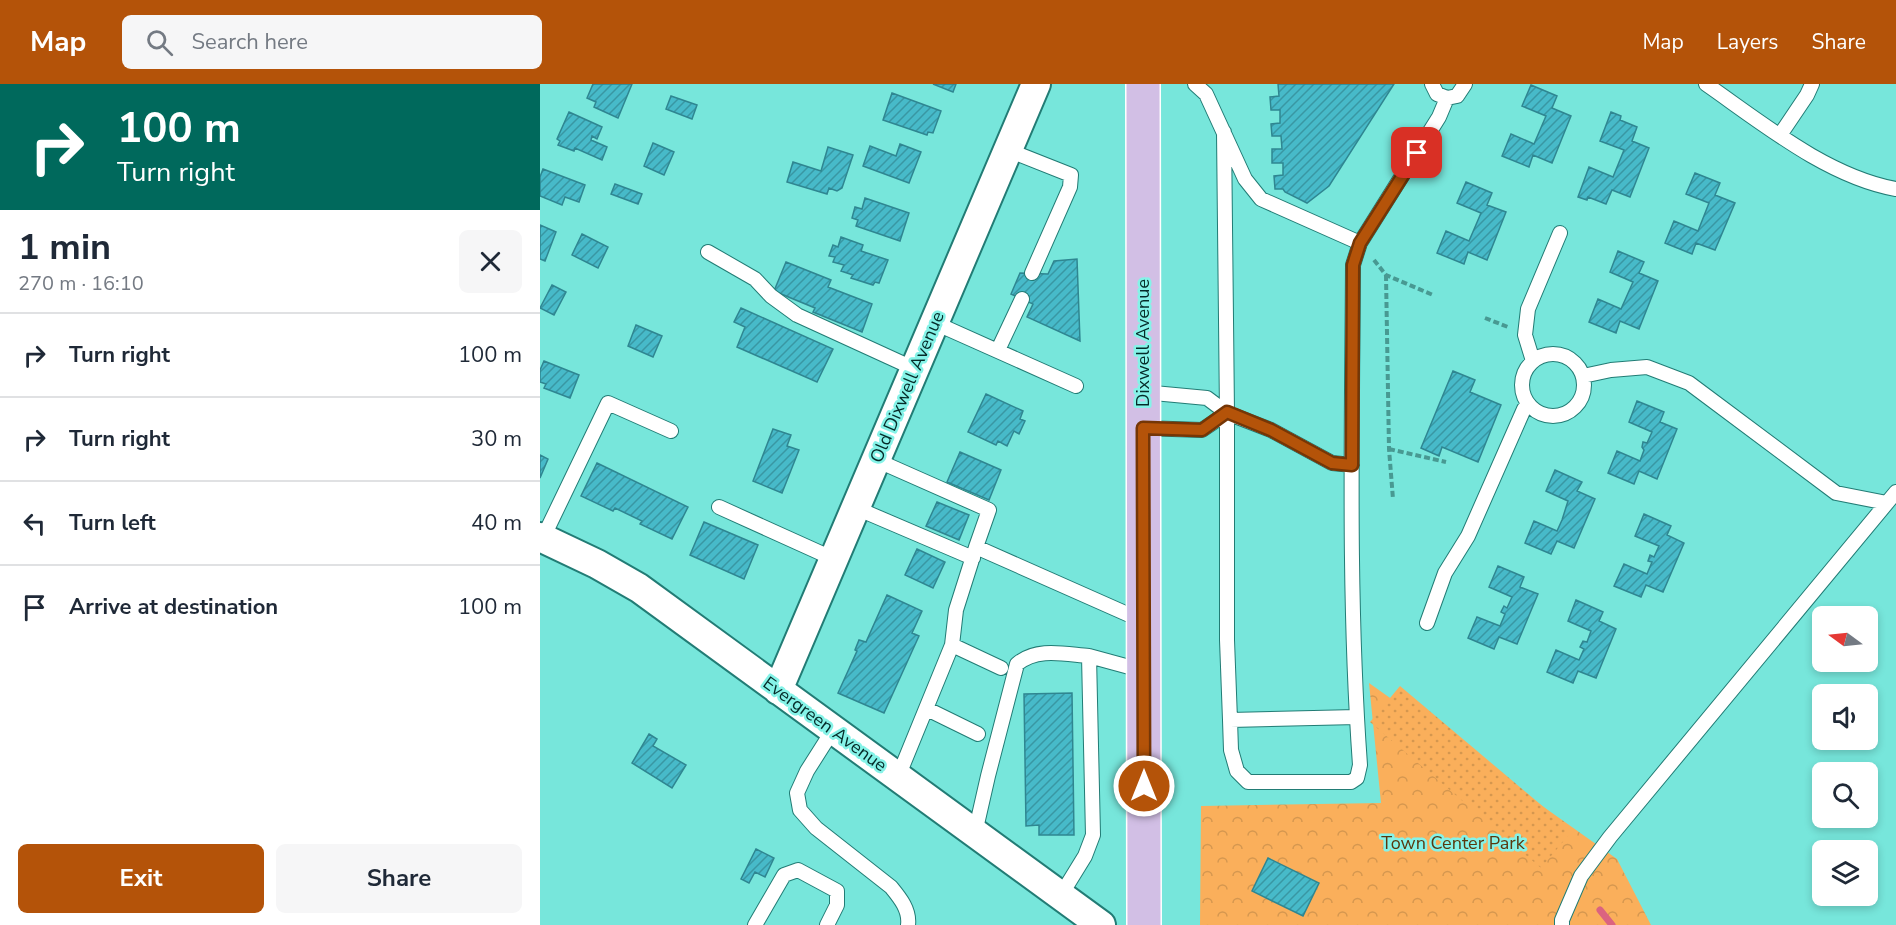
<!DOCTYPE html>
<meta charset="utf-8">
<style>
body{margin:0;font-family:"Nunito Sans",sans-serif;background:#f6f6f7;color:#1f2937;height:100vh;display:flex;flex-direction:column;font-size:22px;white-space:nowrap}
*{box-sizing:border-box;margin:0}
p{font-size:20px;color:#747a83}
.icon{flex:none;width:33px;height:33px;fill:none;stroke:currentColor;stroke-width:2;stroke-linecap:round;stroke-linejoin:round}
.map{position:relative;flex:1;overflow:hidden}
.details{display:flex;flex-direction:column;background:#fff;width:540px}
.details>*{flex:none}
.banner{background:#00695c;color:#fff;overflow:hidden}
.needle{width:39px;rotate:285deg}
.buttons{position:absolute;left:1272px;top:522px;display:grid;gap:12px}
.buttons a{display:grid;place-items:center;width:66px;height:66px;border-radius:9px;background:#fff;box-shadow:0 3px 9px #0003;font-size:30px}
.pin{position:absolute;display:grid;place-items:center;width:51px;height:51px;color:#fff;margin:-26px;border-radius:12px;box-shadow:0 3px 9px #0006}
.me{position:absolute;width:66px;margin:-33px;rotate:0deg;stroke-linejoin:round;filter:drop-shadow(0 0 4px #0008)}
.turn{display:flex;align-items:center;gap:21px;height:126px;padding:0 18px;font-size:27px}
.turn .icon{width:78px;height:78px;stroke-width:2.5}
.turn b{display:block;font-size:42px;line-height:51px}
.round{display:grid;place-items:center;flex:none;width:63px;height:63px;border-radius:9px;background:#f6f6f7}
.head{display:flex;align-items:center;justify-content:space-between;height:102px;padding:0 18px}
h1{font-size:36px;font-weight:700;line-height:45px}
.primary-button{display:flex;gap:12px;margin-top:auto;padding:12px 18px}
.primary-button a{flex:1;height:69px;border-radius:9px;background:#b45309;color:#fff;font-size:24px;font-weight:700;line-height:69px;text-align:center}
.primary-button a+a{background:#f6f6f7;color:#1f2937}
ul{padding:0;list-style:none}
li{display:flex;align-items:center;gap:18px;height:84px;padding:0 18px;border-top:2px solid #e0e1e3}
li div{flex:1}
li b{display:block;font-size:22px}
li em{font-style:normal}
header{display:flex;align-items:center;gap:36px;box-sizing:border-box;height:84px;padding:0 30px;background:#b45309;color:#fff}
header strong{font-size:28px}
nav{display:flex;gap:33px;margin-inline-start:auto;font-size:21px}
.search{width:420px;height:54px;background:#f6f6f7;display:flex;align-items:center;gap:15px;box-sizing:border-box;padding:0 21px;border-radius:9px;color:#747a83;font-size:22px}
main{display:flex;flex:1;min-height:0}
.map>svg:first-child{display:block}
.park{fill:url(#park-crowns)}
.garden{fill:url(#garden-dots)}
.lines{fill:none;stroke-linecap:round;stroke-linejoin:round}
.stream{stroke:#db6380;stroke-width:7}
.building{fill:url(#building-hatch);stroke:#2f8691;stroke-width:1.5}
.lane-casing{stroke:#227c75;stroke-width:16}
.street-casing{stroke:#227c75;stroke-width:32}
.primary-casing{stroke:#fff;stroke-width:36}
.path{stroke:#489992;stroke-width:4;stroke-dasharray:6 3;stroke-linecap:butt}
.lane{stroke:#fff;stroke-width:14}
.street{stroke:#fff;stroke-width:28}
.primary{stroke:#d2bfe5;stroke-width:33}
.route-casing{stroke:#753606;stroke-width:15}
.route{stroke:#b45309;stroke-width:10}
.labels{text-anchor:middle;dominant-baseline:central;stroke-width:5;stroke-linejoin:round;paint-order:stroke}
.street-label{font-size:18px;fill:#052b28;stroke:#85f3e8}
.park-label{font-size:18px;fill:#59380e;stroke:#85f3e8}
</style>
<header>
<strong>Map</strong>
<div class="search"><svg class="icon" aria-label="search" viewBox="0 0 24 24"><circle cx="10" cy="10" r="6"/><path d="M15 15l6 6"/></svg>Search here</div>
<nav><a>Map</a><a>Layers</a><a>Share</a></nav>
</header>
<main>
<section class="details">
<div class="banner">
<div class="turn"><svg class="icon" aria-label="right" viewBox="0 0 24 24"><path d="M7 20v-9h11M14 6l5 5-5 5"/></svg><div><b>100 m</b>Turn right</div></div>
</div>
<div class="head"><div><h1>1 min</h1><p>270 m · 16:10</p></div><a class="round"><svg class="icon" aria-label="close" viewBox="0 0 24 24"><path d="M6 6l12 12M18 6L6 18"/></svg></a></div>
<ul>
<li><svg class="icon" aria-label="right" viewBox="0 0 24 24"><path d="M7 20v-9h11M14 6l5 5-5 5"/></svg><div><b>Turn right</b></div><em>100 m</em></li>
<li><svg class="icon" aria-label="right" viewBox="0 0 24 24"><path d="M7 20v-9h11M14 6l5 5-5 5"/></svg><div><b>Turn right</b></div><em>30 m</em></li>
<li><svg class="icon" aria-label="left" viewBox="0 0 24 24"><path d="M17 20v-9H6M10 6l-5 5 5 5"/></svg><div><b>Turn left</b></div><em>40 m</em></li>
<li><svg class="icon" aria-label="arrive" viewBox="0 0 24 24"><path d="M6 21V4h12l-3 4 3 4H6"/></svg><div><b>Arrive at destination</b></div><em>100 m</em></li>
</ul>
<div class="primary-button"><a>Exit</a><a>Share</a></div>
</section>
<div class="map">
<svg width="1356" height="841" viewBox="0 0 1356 841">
<defs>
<pattern id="park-crowns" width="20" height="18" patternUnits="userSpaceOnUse" patternTransform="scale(1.5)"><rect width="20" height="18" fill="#faaf5b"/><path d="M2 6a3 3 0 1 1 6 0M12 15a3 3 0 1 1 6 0" fill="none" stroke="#d5974f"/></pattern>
<pattern id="garden-dots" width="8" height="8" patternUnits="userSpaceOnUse" patternTransform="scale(1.5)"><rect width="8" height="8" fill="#faaf5b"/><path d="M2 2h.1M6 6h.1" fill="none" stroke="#d5974f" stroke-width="1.8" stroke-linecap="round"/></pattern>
<pattern id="building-hatch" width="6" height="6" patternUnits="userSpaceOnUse" patternTransform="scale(1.5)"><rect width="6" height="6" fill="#47bac9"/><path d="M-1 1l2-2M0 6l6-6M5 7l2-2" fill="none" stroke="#3997a3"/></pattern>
</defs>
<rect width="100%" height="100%" fill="#77e6db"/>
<path class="park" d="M829 599 1077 775 1111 841H660L661 722 841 719Z"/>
<path class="garden" d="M860 602 1032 747 1001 784 830 638Z"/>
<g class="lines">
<path class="stream" d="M1060 826 1072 841"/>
</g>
<path class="building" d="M53 0H92L78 34 54 23 56 18 47 14Z
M393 0H416L413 8Z
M738 0H854L789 102 767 119 745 108 743 105H735L734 92 743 91V79H732V65H742L741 52H732L731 40 740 39V26H731L730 13 739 12Z
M991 1 1017 12 1012 24 1031 32 1012 79 993 71 989 83 962 72 971 50 994 60 1006 32 982 22Z
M352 9 401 27 393 49 388 48 387 51 343 36Z
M131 12 157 21 152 35 126 25Z
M29 28 62 43 57 55 52 52 51 56 67 63 62 76 35 64 34 67 18 61 20 57 17 55Z
M1071 28 1081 32 1080 36 1097 43 1092 57 1109 64 1090 113 1072 106 1066 120 1048 113 1047 116 1038 113 1049 83 1073 93 1084 66 1060 57Z
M113 59 134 68 124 91 104 82Z
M360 60 381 68 369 99 323 82 330 62 356 72Z
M288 63 313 71 302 104 297 107 289 104 287 110 247 98 253 78 281 87Z
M3 85 45 101 39 118 25 113 22 121 0 112V93Z
M1155 89 1180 99 1175 111 1195 119 1175 166 1156 159 1152 170 1125 159 1134 137 1158 147 1169 119 1146 110Z
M926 98 952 109 947 121 966 128 947 176 928 168 924 180 897 169 906 147 929 157 941 129 917 119Z
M75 100 102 110 98 120 71 110Z
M325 114 369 129 360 157 316 142 318 136 312 134 315 123 322 125Z
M0 141 16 148 5 177 0 175Z
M42 150 68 163 58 184 32 171Z
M301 153 323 161 321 167 348 176 339 199 335 198 333 201 311 194 313 191 301 187 304 181 293 178 295 173 289 172 293 161 298 163Z
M1078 167 1104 178 1099 189 1118 197 1099 245 1080 237 1076 249 1049 238 1058 215 1081 225 1093 198 1070 188Z
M537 175 540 257 487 233 493 220 471 210 480 189 508 190 514 177Z
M246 178 291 196 288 203 332 220 322 248 273 228 275 224 234 207Z
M12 201 26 208 14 231 0 224Z
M201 224 293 265 277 298 197 263 205 243 194 238Z
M96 241 122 252 113 273 88 262Z
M4 277 39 291 30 314 4 304 6 300 0 298V286Z
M913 287 935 296 930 308 961 321 938 378 902 363 899 372 881 364Z
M446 310 483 327 480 335 485 337 479 350 474 347 467 362 458 357 456 361 428 348Z
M1097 317 1124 328 1120 338 1137 345 1117 395 1099 387 1094 400 1068 389 1077 367 1100 377 1104 366 1102 363 1103 358 1107 359 1112 348 1089 338Z
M233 345 251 351 247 362 259 366 242 409 213 397Z
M420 368 461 386 449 416 407 398Z
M0 371 8 375 0 394Z
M57 379 148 423 132 455 100 440 102 437 75 424 73 427 41 412Z
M1015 386 1042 398 1037 407 1055 415 1034 464 1017 457 1011 470 985 459 994 437 1017 447 1022 436 1028 417 1006 407Z
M397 418 429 431 419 456 386 442Z
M1104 430 1131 442 1127 451 1144 459 1123 508 1106 501 1101 513 1074 502 1084 480 1107 490 1112 478 1108 477 1110 471 1114 473 1119 462 1095 452Z
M164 438 218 461 204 495 150 471Z
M377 465 405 478 393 504 365 491Z
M958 482 984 493 980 503 998 510 977 560 959 553 954 565 928 554 937 533 960 542 965 530 961 528 964 522 967 524 972 513 949 503Z
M347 511 382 527 372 549 379 552 344 629 298 609 317 567 315 566 319 556 326 558Z
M1036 516 1063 528 1059 537 1076 545 1056 594 1038 587 1033 599 1007 588 1016 566 1039 576 1044 565 1040 563 1043 557 1047 558 1051 547 1028 537Z
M532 609 534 751H499V741L486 742 484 610Z
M109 650 117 655 113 662 146 681 132 704 92 679Z
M216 765 234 774 225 793 215 788 209 799 201 795Z
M728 774 779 799 763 832 712 807Z"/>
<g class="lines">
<g class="lane-casing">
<path id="lane" d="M655 0 666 10 705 95 721 115 820 159 813 181C812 348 808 515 820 681L817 694 811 698H708L697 687 691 666 690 636 687 556V329L684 48
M892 0 897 10 907 14 917 12 925 0
M1166 0C1222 39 1288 93 1356 105
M1240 51 1267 11 1272 0
M468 66 531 91 530 103 492 189
M820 159 899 33 907 14
M168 168 215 195 231 212 257 231 375 285
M395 239 536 302
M458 266 482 215
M982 301a31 31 0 1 1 62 0a31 31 0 1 1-62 0Z
M993 277 985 251 988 225 1020 149
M1043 292 1071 286 1107 283 1149 299 1296 409 1347 419
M603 308 667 314 687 329 731 346 792 379 812 381
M603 344 662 346 687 329
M336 376 449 426 436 463
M179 423 294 475
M316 424 433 474
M3 454 68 319 131 347
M887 539 905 489 928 452 984 325 989 321
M412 561 461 584
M549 572 604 587
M387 625 438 650
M690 636 817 633
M293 646 267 687 257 709 260 726 276 744 351 803C360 814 370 826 368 841
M358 693 412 561 416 526 436 463 603 537
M435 749 448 692 477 580C497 563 524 570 549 572L553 751 545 772 521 811
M215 841 244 791 258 786 297 807V821L287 841
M1022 841V836L1041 792 1070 753 1356 408"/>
</g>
<g class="street-casing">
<path id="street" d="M0 453 57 480 99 504 561 841
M238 606 496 0"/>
</g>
<g class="primary-casing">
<path id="primary" d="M603 0 604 841"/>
</g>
<path class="path" d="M834 176 846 191 893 211
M846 191 849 365 853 415
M945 234 968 243
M849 365 906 378"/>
<use href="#lane" class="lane"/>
<use href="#street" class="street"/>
<use href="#primary" class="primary"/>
</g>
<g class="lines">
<g class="route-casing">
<path id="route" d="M604 702 603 344 662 346 687 328 731 346 792 379 812 381 813 181 820 159 877 69"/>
</g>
<use href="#route" class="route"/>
</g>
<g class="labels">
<g class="street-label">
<text transform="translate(603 259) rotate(-90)">Dixwell Avenue</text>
<text transform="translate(367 303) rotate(-67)">Old Dixwell Avenue</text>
<text transform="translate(285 640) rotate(36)">Evergreen Avenue</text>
</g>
<g class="park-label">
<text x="913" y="759">Town Center Park</text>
</g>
</g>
</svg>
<div class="buttons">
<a><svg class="needle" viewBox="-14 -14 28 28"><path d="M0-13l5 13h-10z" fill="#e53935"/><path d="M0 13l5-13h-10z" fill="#747a83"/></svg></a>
<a><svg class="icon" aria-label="sound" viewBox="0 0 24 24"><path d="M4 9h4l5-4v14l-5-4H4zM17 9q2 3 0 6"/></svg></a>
<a><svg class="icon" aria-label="search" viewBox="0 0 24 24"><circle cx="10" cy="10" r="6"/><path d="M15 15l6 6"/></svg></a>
<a><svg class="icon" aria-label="layers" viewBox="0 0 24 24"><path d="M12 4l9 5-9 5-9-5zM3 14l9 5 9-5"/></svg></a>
</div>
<div class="pin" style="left:877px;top:69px;background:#d93025"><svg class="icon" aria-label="arrive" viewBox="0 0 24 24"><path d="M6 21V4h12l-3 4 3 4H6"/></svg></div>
<svg class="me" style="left:604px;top:702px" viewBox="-20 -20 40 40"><circle r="17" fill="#b45309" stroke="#fff" stroke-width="3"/><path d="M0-11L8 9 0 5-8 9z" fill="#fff"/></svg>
</div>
</main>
